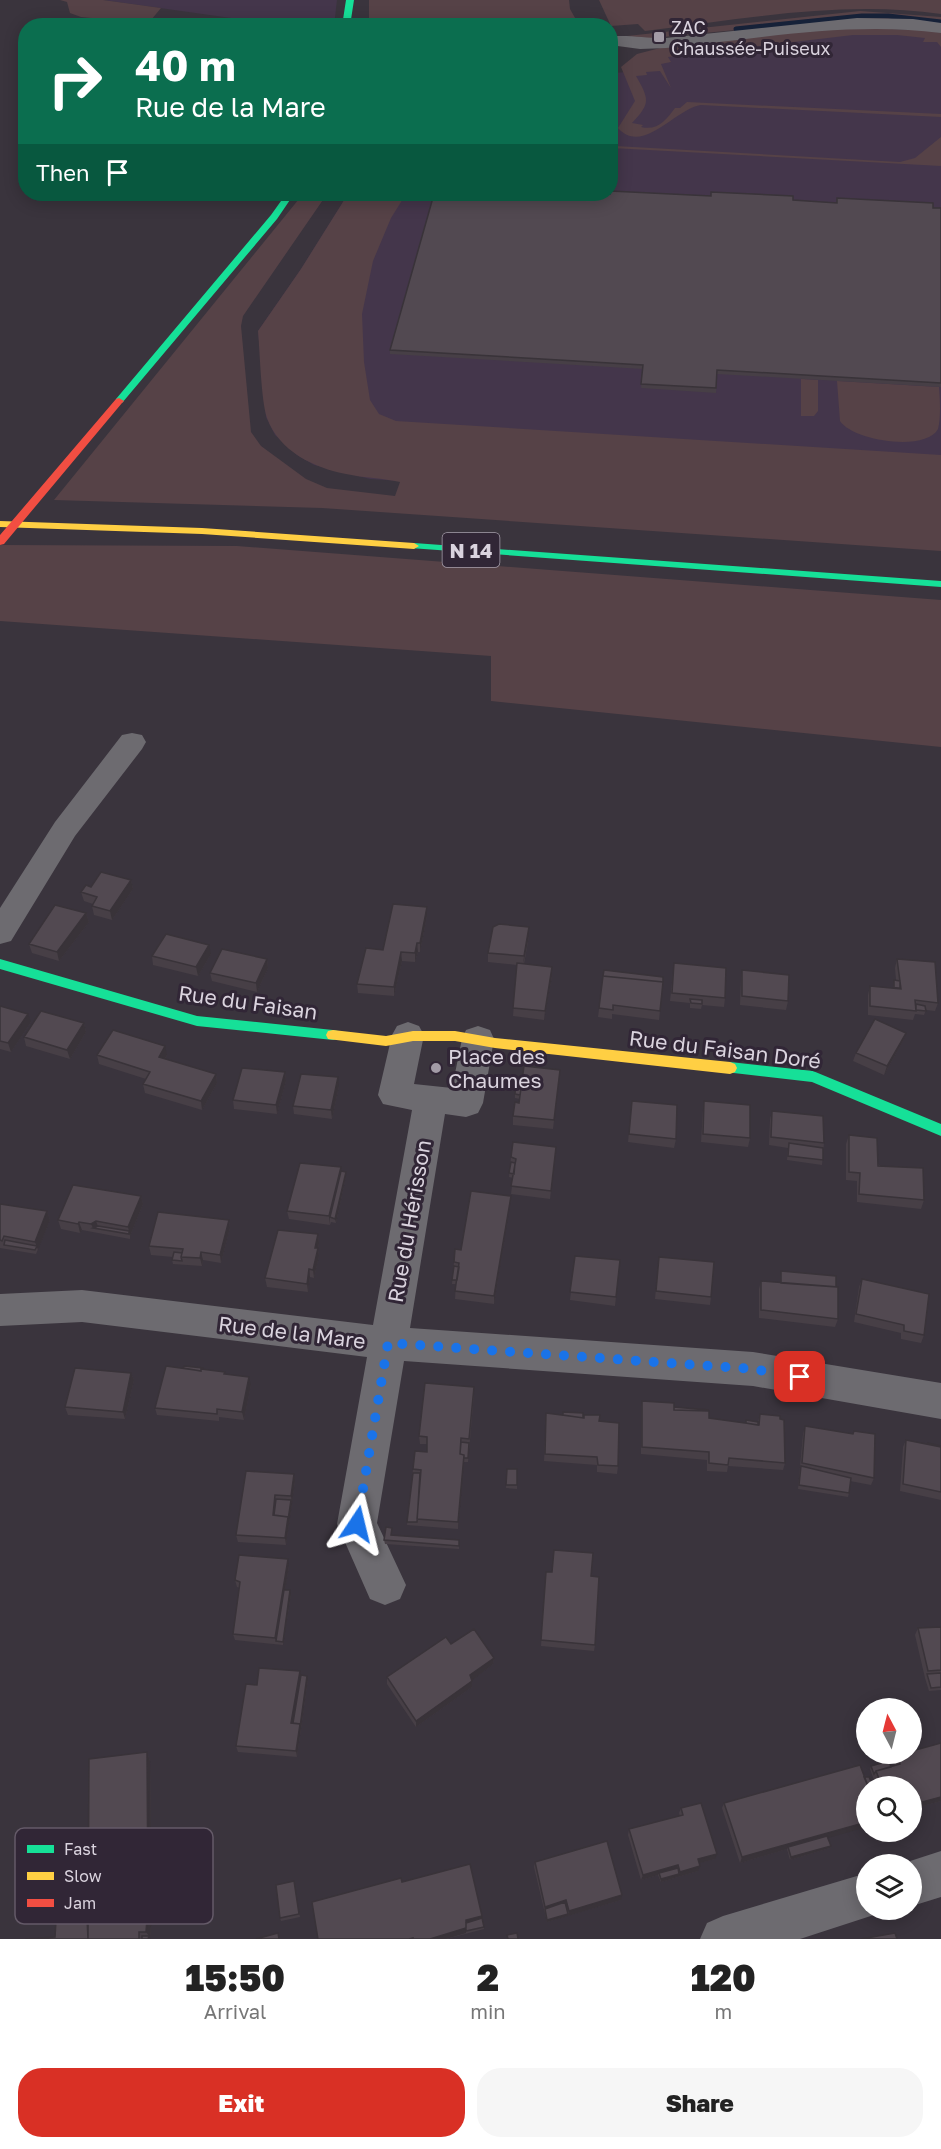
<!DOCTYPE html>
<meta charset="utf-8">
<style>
body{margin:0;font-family:"Golos Text",sans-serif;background:#f6f6f6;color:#222;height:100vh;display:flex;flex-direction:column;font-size:22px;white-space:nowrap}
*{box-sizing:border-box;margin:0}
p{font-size:20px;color:#767676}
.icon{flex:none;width:33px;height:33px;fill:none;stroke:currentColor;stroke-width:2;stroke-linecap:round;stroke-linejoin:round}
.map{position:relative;height:1939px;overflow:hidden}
.drawer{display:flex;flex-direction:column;background:#fff;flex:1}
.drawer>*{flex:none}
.banner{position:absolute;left:18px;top:18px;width:600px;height:183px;border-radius:24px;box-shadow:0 3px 15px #0003;background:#0b6e4f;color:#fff;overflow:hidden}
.needle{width:39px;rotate:353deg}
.tools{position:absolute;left:856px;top:1698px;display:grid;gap:12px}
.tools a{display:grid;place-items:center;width:66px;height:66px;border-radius:50%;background:#fff;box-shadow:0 3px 15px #0003;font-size:30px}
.pin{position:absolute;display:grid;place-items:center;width:51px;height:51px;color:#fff;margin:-26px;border-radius:12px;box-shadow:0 3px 9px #0006}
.me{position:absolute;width:66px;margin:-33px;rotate:10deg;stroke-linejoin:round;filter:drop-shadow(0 0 4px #0008)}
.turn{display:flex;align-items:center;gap:21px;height:126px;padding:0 18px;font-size:27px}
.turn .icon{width:78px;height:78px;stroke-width:2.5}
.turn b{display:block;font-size:42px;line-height:51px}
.then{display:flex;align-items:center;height:57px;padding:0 18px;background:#0003;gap:12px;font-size:22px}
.eta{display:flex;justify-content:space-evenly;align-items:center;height:102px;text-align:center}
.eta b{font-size:36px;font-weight:800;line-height:42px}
.cta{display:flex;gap:12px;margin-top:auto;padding:12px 18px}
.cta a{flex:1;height:69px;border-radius:24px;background:#d93025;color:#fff;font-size:24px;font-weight:800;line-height:69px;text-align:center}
.cta a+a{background:#f6f6f6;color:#222}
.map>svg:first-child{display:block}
.built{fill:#44364b}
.green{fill:#564247}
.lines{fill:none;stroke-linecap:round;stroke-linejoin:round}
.stream{stroke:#162138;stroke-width:5}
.street{fill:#6d6b70;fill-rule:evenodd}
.fast{fill:#16e098;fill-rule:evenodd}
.slow{fill:#ffcf43;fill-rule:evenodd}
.jam{fill:#f24e42;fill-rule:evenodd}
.wall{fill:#473f46}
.shaded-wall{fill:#393339}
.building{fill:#524951;stroke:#393339;stroke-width:1.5}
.route{stroke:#1a73e8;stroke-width:10;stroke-dasharray:0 18}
.poi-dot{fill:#a29ba6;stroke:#312636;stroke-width:2}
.labels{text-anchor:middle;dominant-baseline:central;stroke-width:6;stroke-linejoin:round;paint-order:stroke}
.far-poi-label{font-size:18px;fill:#dad3de;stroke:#312636;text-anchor:start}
.shield{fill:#312636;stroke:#a79fac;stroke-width:1.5}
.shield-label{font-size:20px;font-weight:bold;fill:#dad3de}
.street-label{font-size:21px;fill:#dad3de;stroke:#312636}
.poi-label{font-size:21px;fill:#dad3de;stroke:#312636;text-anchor:start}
.key{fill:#312636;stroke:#645a68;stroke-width:1.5}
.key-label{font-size:16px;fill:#dad3de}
</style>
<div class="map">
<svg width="941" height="1939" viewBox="0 0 941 1939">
<rect width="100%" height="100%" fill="#3a343d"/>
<path class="built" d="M103 0H337L334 26 280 25Z
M842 31 941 36V517L370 479 314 465 297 455 275 435 266 417 258 331 301 269 348 194H610L611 73 629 72 650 54Z"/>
<path class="green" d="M60 0H103L161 8 151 20 143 23 81 17 70 13 67 2Z
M369 0H569L570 9 579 25H369Z
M599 0H941V14C843 0 743 19 645 31L638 24 611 26Z
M860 11 941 17V24L851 19 642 39 627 36Z
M839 27 941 31V47L937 42H923L925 38 897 35H853L668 57 671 62 661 64 671 88 660 71 646 72 647 75 636 76C649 99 651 103 632 123L643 125 641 127C658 131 666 120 675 108H680L687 102 941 114V117L701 105C676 108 643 156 618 128L635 101 621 67 637 54 660 48Z
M941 137V166L612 148 615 146 900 162 915 158Z
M303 194H327L243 316 241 326 251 432 261 446 306 479 327 488 395 496 400 482C383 478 364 478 346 474 314 468 279 451 267 418 261 400 260 353 258 331L301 269 348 194H406L391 218 373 261 362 314 364 362 370 400 379 414 396 421 941 455V551L322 508 54 500Z
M801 379 818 380V411L814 416H801Z
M837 381 939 387C940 400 941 417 938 429 926 452 853 441 840 421Z
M0 545 237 546 941 600V747L491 701V656L0 621Z"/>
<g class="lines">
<path class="stream" d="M736 29 862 16H888L941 22"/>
<path class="street" d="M857 18 913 19 941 23V33C848 21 758 39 666 48L640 49 610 45V37C624 34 650 39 666 38Z
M132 733 142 735 146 742 142 749 75 836 11 941 0 944V908L55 822 122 735Z
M408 1022 419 1026 424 1035 414 1084 452 1088 462 1039 466 1030 478 1026 490 1030 494 1039 483 1103 478 1113 466 1117 445 1114 410 1328 753 1352 941 1383V1419L753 1386 404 1361 377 1523 406 1585 400 1599 385 1605 370 1599 337 1524 367 1357 82 1322 0 1326V1294L82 1290 373 1325 412 1110 383 1104 378 1095 392 1035 397 1026Z
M941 1851V1897L912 1906V1864H901Z
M867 1873V1910H884L883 1912 800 1939H700L707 1923 723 1916Z"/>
<path class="fast" d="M346 0H354L350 26H342Z
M286 194H294L277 219 122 403H116V399L271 215Z
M414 543 941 581V587L410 548 409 546Z
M0 959 197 1016 333 1030 338 1031 340 1035 338 1039 333 1040 197 1026 0 969Z
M730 1062 813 1071 941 1124V1136L812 1082 725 1072 723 1068 725 1064Z"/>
<path class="slow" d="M0 521 202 528 414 543 419 546 414 549 202 534 0 527Z
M333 1030 386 1036 413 1031H455L495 1038 730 1062 735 1064 737 1068 735 1072 730 1074 495 1048 455 1041H413L386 1046 328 1039 326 1035 328 1031Z"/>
<path class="jam" d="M119 398 124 401 122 403 4 544 0 545V535L116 399Z"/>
</g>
<path class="wall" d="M837 198 941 208V387L717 374 716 393 641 388 643 369 390 354V350L793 200 836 203Z
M131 880 133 889 112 920 94 915 92 906 93 904 84 901 81 892 94 884Z
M86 913 89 922 59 961 32 953 29 944Z
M427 916 420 952H418L415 962 402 961 394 996 358 993 357 984 383 950Z
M529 936 524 964 552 976 544 1020 513 1016 517 965 488 962V953Z
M211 954 198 976 153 965 152 956Z
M267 959 268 968 257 992 212 981 210 973Z
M897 959 938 1003 935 1011 926 1010 924 1015 915 1014 913 1020 868 1015V995L870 986 893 988 894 980H896L895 968Z
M674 963 725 998 724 1007 702 1005 701 1009 690 1008V1003L670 1001Z
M604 970 663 982 659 1020 612 1014V1019L598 1017Z
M742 970 788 1001 786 1010 740 1005 741 979Z
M0 1006 31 1022 11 1052 0 1049Z
M299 1012 298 1019 285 1018 284 1013Z
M84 1023 86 1032 70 1059 26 1046 24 1037Z
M906 1033 903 1041 884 1075 853 1061 856 1053Z
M97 1055H167L165 1059 216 1074 217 1083 202 1110 145 1093 143 1084 146 1079 99 1064Z
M285 1072 286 1081 277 1114 234 1109 233 1100Z
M559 1078 553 1129 513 1125V1116L519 1103 520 1099 515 1098V1094L522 1082Z
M339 1086 332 1119 294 1114 293 1106Z
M632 1101 676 1139 674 1148 628 1142Z
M704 1101 750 1138 748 1147 701 1142 703 1109Z
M772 1111 824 1143 822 1165 787 1160 788 1148 769 1145 770 1120Z
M849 1135 878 1164 924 1200 921 1209 857 1202V1181L846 1180V1144Z
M556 1147 550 1199 511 1194 513 1178 509 1177 511 1157Z
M341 1171 346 1172V1176L336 1223 331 1222 330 1225 289 1219 287 1211Z
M141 1196 143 1204 130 1236V1239L82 1230 80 1233 61 1229 58 1220Z
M511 1196 510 1204 494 1304 455 1299 456 1284H452L454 1262 461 1250Z
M0 1204 47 1211 50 1220 36 1254 0 1248Z
M229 1220 230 1228 221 1263 203 1260 202 1266 173 1264 172 1260 173 1257 151 1255 149 1246Z
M318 1234 319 1243 318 1249 319 1256 314 1278 310 1277 308 1292 267 1287 265 1278Z
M575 1256 620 1260 615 1306 570 1300Z
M659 1257 711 1297 710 1305 655 1299Z
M781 1271 836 1287 838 1319 835 1327 759 1318V1289L761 1281 780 1283Z
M862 1279 924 1335 921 1343 901 1339V1333L854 1322 859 1287Z
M183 1368 225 1372V1374L251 1385 244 1420 219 1417V1421L157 1415 155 1408Z
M131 1373 134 1380 125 1419 68 1415 65 1407Z
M474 1395 468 1462H464L458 1529 407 1525 413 1469 427 1452V1444H420L419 1436Z
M642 1401 674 1407 709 1418 745 1423 758 1422 760 1414 780 1419 785 1463 783 1470 728 1466 727 1472 707 1471V1460L641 1454V1408Z
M546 1413 583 1418 599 1421 618 1466 617 1474 597 1472V1465L544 1461Z
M805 1426 853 1434 854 1431 874 1478 871 1485 850 1481 849 1493 848 1497 798 1489 803 1434Z
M906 1440 927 1444 941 1446V1500L900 1491 903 1447Z
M507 1469H517V1489L506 1488Z
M294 1474 295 1481 286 1545 238 1542 236 1535Z
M392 1535 459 1540V1549L385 1544 384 1540Z
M289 1566 285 1590 291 1594 283 1645 235 1640 233 1634 240 1588 237 1587 235 1580Z
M546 1572 595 1645 594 1651 541 1646Z
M941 1627V1690L929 1691 925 1678 915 1635 918 1628Z
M451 1644 494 1658 493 1664 472 1680V1687L416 1727 387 1684V1677Z
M301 1675 308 1679 297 1757 238 1752 236 1746 257 1685Z
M941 1743V1801L912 1809V1786H876L870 1769 871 1766 891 1767 895 1766 894 1761 897 1755Z
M147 1752 150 1761 152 1913 150 1939 55 1937 87 1918Z
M724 1803 828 1838 831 1846 830 1848 790 1860 787 1849 740 1863 722 1808Z
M681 1808 715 1859 699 1863 698 1871 678 1877 661 1882 658 1875 641 1880 628 1835 629 1829 680 1816 679 1813Z
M535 1862 621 1900 547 1922 534 1867Z
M402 1882 482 1918 484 1929 446 1939H318Z
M294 1883 300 1917 281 1921 280 1918Z"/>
<path class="shaded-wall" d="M131 880 133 889 112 920 110 911Z
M427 907V916L420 952V943Z
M86 913 89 922 59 961 57 952Z
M529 927V936L523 965 524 956Z
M417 943 418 952 415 962V953Z
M209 945 211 954 198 976 196 967Z
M401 952 402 961 394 996V987Z
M267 959 268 968 257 992 256 983Z
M552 967V976L544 1020 545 1011Z
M28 1014 31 1022 11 1052 8 1043Z
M84 1023 86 1032 70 1059 67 1050Z
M906 1033 903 1041 884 1075 887 1066Z
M165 1046 167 1055 161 1066 159 1057Z
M285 1072 286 1081 277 1114 276 1105Z
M216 1074 217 1083 202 1110 201 1101Z
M338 1077 339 1086 332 1119 331 1110Z
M341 1167 342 1176 330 1217V1225L329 1216Z
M346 1172V1176L336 1223 335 1219Z
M141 1196 143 1204 130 1236 128 1227Z
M511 1196 510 1204 494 1304V1296Z
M47 1211 50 1220 38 1250 35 1242Z
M229 1220 230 1228 221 1263 220 1255Z
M96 1221 99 1229 93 1228 91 1224Z
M79 1222 82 1230 80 1233 78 1224Z
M318 1234 319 1243 318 1249 319 1256 314 1278 313 1270 315 1248Z
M201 1252 203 1260 202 1266 200 1258Z
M309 1269 310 1277 308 1292 307 1284Z
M131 1373 134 1380 125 1419 123 1412Z
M249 1377 251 1385 244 1420 242 1412Z
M464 1455V1462L458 1529V1522Z
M294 1474 295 1481 292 1504 291 1496Z
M291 1500 292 1504 286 1545 285 1538Z
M288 1559 289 1566 277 1641H276L277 1644 275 1638Z
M290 1590 291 1594 283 1645V1642Z
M494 1658 493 1664 470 1682V1675Z
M300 1671 301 1678 293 1726 291 1723Z
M307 1676 308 1679 297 1757 296 1751Z
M472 1681V1687L416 1727V1721Z
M147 1752 150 1761 152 1913 150 1939H148L149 1936 146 1932Z
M941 1797V1801L912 1809 915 1804Z
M867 1822V1827L789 1849 788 1847 787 1849 740 1863 742 1857Z
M831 1846 830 1848 790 1860 791 1857Z
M717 1854 715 1859 696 1864 698 1859Z
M678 1865 677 1870 659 1873 658 1875 641 1880 643 1875Z
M700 1866 698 1871 678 1877 680 1872Z
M679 1874 678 1877 661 1882V1879Z
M622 1895 621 1900 568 1916 569 1911Z
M566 1900 565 1905 545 1909V1907Z
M568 1914V1916L547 1922V1920Z
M482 1916V1921L466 1925V1920Z
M466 1928V1933L446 1939H430Z"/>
<path class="building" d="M610 191 711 196V192L793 196V200L837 203V198L933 203V208H941V383L717 370 716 388 641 384 643 365 390 350 434 194H610Z
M101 872 131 880 110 911 92 906 97 897 81 892 86 885 91 887Z
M393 904 427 907 420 943H417L415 953 401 952 394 987 357 984 366 948 383 950Z
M55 905 86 913 57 952 29 944Z
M499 924 529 927 524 956 488 953 493 927Z
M166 934 209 945 196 967 152 956Z
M222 949 267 959 256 983 210 973Z
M897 959 935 962 938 1003 915 1000 916 1011 870 1006V986L901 989Z
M517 963 552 967 545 1011 513 1008Z
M674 963 726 968 725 998 672 993Z
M604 970 663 977V982L603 976Z
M742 970 789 975 788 1001 742 996Z
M603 976 663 982 660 1011 613 1005V1010L599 1008Z
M894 980 900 981V988H894Z
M690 999 702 1000V1004L691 1003Z
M916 1004 925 1006 926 1011 916 1010Z
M0 1006 28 1014 8 1043 0 1041Z
M286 1006 299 1007 297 1015 284 1013Z
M41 1011 84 1023 67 1050 24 1037Z
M875 1019 906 1033 887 1066 856 1053Z
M113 1030 165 1046 159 1057 216 1074 201 1101 143 1084 150 1072 97 1055Z
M524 1066 560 1070 554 1120 513 1116 515 1102 519 1103Z
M242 1068 285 1072 276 1105 233 1100Z
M301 1074 338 1077 331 1110 293 1106Z
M516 1081 522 1082 520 1095 515 1094Z
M632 1101 677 1105 676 1139 629 1134Z
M704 1101 750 1105V1138L703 1134Z
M772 1111 823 1116 824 1143 771 1137Z
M849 1135 877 1138 878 1166 923 1168 924 1200 859 1194 860 1173 849 1172Z
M513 1142 556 1147 551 1191 511 1186 516 1159 511 1157Z
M789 1143 823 1148V1160L788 1156Z
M511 1162 515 1163 514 1174 509 1173Z
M300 1163 341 1167 329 1216 287 1211Z
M341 1171 346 1172 335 1219 330 1217Z
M73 1185 141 1196 128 1227 96 1221 91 1224 79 1222 78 1224 58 1220Z
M471 1191 511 1196 494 1296 455 1291 459 1263 454 1262 455 1249 461 1250Z
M0 1204 47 1211 35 1242 4 1236 2 1241 0 1240Z
M158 1212 229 1220 220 1255 201 1252 200 1258 181 1257 183 1249 149 1246Z
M98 1226 129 1231V1234L93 1228Z
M278 1230 318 1234 315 1248H318L313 1270 309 1269 307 1284 265 1278Z
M5 1240 37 1246 35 1250 4 1245Z
M174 1252 182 1253 181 1257 182 1261 172 1260Z
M575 1256 620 1260 616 1297 570 1292Z
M659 1257 714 1262 711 1297 656 1291Z
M454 1266 459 1267 457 1280H452Z
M781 1271 836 1276V1287L781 1283Z
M862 1279 929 1294 924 1335 904 1331V1325L856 1314Z
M761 1281 838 1287V1319L761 1310Z
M166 1366 201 1371V1369L225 1372 224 1374 249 1377 242 1412 217 1409V1414L155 1408Z
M184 1366 203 1368V1369H201V1371L183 1368Z
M75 1368 131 1373 123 1412 65 1407Z
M425 1383 474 1387 469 1439 461 1438 460 1454 464 1455 458 1522 417 1519 421 1470 413 1469 415 1451 427 1452V1437L419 1436Z
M642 1401 674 1403V1410L709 1411V1418L759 1425 760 1414 780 1416V1419L784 1420 785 1463 729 1458 728 1465 709 1463V1452L642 1447Z
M674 1407 708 1410V1411L674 1410Z
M563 1412 583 1413V1418L563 1415Z
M546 1413 584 1418V1415H600L599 1421 619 1423 618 1466 598 1465 597 1457 545 1454Z
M746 1420 758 1422V1425L746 1423Z
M805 1426 853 1434 854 1431 875 1434 874 1478 802 1463Z
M906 1440 941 1447V1492L903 1484Z
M461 1442 469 1443 468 1458H464V1455L460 1454Z
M928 1443 941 1446V1447L928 1444Z
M801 1466 851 1478 849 1493 799 1485Z
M507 1469H517V1485H506Z
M246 1471 294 1474 291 1496 275 1495 273 1515 288 1517 285 1538 236 1535Z
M413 1473H420L417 1522H407Z
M276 1499 291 1500 288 1520V1517L274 1515Z
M386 1527 392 1528 391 1535 459 1540V1546L384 1540Z
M554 1550 593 1553 591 1576 599 1577 595 1645 541 1640 546 1572H552Z
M239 1555 288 1559 275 1638 233 1634 240 1582 235 1580Z
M284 1590H290L283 1642 276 1641Z
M941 1627V1670L928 1671 918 1628Z
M474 1629 494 1658 470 1675 472 1681 416 1721 387 1677 446 1637 451 1644Z
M259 1668 300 1671 291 1723 300 1724 296 1751 236 1746 246 1684 257 1685Z
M941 1673V1687L931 1688 927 1674Z
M301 1675 307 1676 300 1727V1724L293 1723Z
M941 1743V1797L915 1804 914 1800 912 1801V1786H882L876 1771 900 1764 897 1755 903 1754H912V1751Z
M147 1752 148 1906 146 1932H139V1939H88L89 1759Z
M889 1761 891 1767 876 1771 874 1774 871 1766Z
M860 1765 868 1786 867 1822 742 1857 724 1803Z
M864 1777H869L873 1786H868Z
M701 1803 717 1854 698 1859 700 1866 680 1872 678 1865 643 1875 629 1829 683 1815 681 1808Z
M827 1836 831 1846 791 1857 788 1847Z
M607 1841 622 1895 569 1911 566 1900 545 1907 535 1862Z
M470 1864 482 1916 466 1920V1928L430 1939H413V1938L409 1939H318L312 1902 401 1878 402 1882Z
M678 1868 679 1874 661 1879 659 1873Z
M294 1881 299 1914 280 1918 276 1885Z
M565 1902 568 1914 547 1920 545 1909Z
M87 1918 88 1939H25L55 1937 56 1921Z
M482 1918 484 1927 466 1931V1923Z
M278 1933 279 1939H256Z
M517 1933 518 1939H508L507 1935Z
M895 1933 897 1939H861Z
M142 1936H149L148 1939H142Z"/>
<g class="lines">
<path class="route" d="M357 1524 388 1343 753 1369 800 1377"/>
</g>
<g class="poi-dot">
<rect x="653" y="31" width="12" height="12" rx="3"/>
<circle cx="436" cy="1068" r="6"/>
</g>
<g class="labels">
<g class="far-poi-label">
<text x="671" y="27">ZAC<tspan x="671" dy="21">Chaussée-Puiseux</tspan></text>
</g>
<rect class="shield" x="442.5" y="533" width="57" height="34" rx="4.5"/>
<g class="shield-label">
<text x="471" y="550">N 14</text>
</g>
<g class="street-label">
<text transform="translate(248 1002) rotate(8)">Rue du Faisan</text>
<text transform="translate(725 1049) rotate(7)">Rue du Faisan Doré</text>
<text transform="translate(409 1221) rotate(-80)">Rue du Hérisson</text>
<text transform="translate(292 1332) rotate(7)">Rue de la Mare</text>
</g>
<g class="poi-label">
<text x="448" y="1056">Place des<tspan x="448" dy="24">Chaumes</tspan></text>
</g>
</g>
<rect x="15" y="1828" width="198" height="96" rx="9" class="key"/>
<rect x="27" y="1845" width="27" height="8" fill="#16e098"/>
<rect x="27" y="1872" width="27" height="8" fill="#ffcf43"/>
<rect x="27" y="1899" width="27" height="8" fill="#f24e42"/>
<g class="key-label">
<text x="64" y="1855">Fast</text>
<text x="64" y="1882">Slow</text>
<text x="64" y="1909">Jam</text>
</g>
</svg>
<div class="tools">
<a><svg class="needle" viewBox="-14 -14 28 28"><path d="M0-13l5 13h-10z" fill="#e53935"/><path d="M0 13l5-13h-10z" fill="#767676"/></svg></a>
<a><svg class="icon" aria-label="search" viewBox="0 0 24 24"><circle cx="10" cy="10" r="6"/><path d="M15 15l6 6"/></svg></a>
<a><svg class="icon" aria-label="layers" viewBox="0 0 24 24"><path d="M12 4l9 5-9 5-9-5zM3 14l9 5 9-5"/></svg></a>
</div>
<div class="pin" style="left:800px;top:1377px;background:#d93025"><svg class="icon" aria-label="arrive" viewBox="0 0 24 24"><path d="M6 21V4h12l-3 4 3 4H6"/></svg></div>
<svg class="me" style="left:357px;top:1524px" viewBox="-20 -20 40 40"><path d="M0-17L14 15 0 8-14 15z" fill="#1a73e8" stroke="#fff" stroke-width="4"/></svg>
<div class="banner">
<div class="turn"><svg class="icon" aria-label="right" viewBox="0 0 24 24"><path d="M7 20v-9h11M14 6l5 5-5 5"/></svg><div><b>40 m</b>Rue de la Mare</div></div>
<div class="then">Then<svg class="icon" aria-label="arrive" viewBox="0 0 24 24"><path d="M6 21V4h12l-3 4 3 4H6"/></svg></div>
</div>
</div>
<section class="drawer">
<div class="eta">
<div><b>15:50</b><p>Arrival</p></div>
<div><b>2</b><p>min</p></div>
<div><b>120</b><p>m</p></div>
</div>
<div class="cta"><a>Exit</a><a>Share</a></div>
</section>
